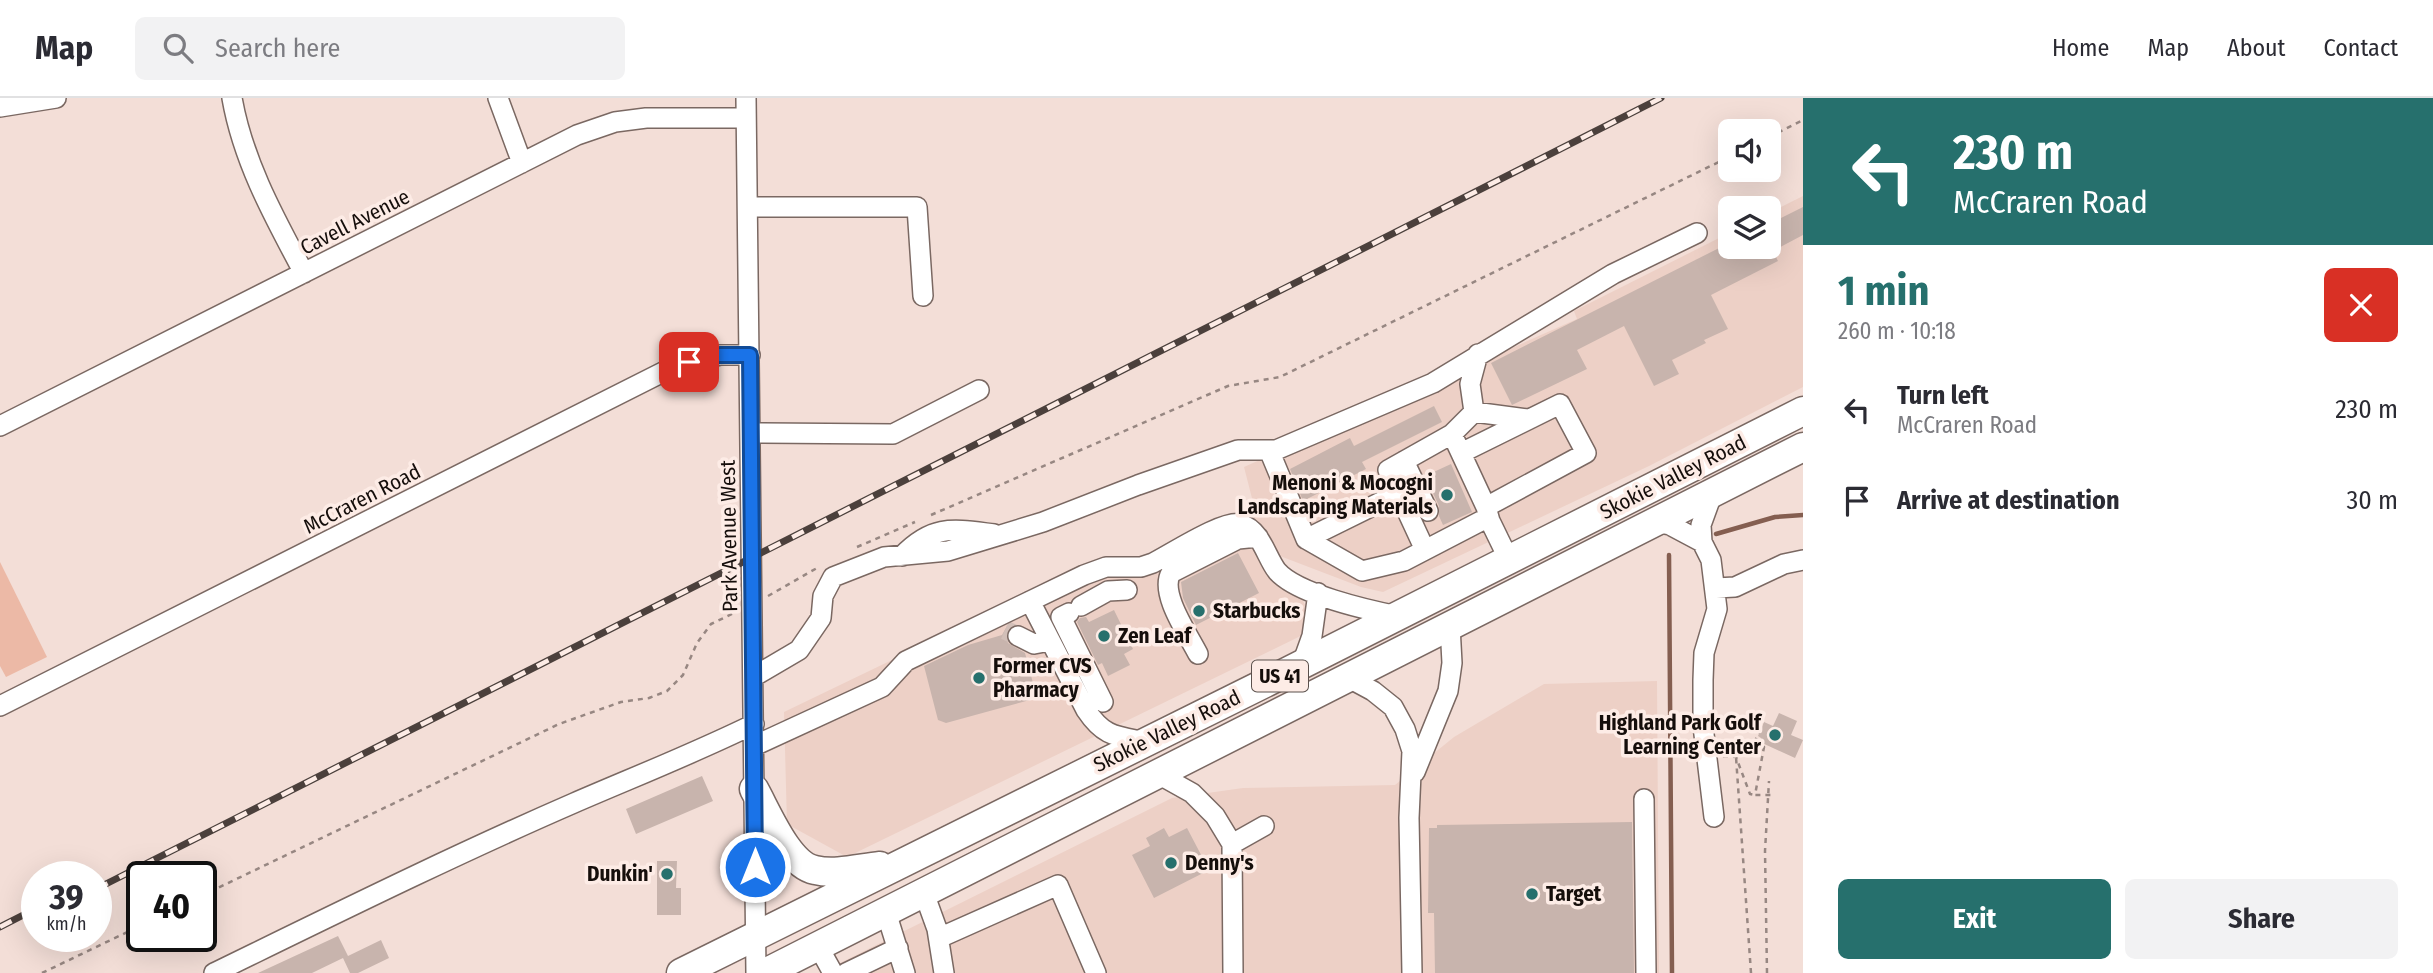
<!DOCTYPE html>
<meta charset="utf-8">
<style>
body{margin:0;font-family:"Fira Sans Condensed",sans-serif;background:#f2f2f3;color:#2b2b33;height:100vh;display:flex;flex-direction:column;font-size:26px;white-space:nowrap}
*{box-sizing:border-box;margin:0}
p{font-size:23px;color:#7c7c81}
.icon{flex:none;width:38px;height:38px;fill:none;stroke:currentColor;stroke-width:2;stroke-linecap:round;stroke-linejoin:round}
.map{position:relative;flex:1;overflow:hidden}
.details{display:flex;flex-direction:column;background:#fff;width:630px}
.details>*{flex:none}
.banner{background:#26706d;color:#fff;overflow:hidden}
.fabs{position:absolute;left:1718px;top:21px;display:grid;gap:14px}
.fabs a{display:grid;place-items:center;width:63px;height:63px;border-radius:10px;background:#fff;box-shadow:0 7px 28px #0002;font-size:35px}
.speed{position:absolute;left:21px;top:763px;display:flex;gap:14px;font-size:35px;font-weight:700;text-align:center}
.speed>*{display:grid;place-content:center;width:91px;height:91px;border-radius:50%;background:#fff;box-shadow:0 7px 28px #0002;line-height:1}
.speed small{font-size:18px;font-weight:400}
.speed .limit{border:4px solid #111;border-radius:10px;background:#fff;color:#111}
.pin{position:absolute;display:grid;place-items:center;width:60px;height:60px;color:#fff;margin:-30px;border-radius:14px;box-shadow:0 4px 10px #0006}
.me{position:absolute;width:77px;margin:-38px;rotate:0deg;stroke-linejoin:round;filter:drop-shadow(0 0 5px #0008)}
.turn{display:flex;align-items:center;gap:24px;height:147px;padding:0 35px;font-size:32px}
.turn .icon{width:91px;height:91px;stroke-width:2.5}
.turn b{display:block;font-size:49px;line-height:60px}
.round{display:grid;place-items:center;flex:none;width:74px;height:74px;border-radius:10px;background:#f2f2f3}
.summary{display:flex;align-items:center;justify-content:space-between;height:119px;padding:0 35px}
h1{font-size:42px;font-weight:700;line-height:52px;color:#26706d}
.primary-button{display:flex;gap:14px;margin-top:auto;padding:14px 35px}
.primary-button a{flex:1;height:80px;border-radius:10px;background:#26706d;color:#fff;font-size:28px;font-weight:700;line-height:80px;text-align:center}
.primary-button a+a{background:#f2f2f3;color:#2b2b33}
ul{padding:0;list-style:none}
li{display:flex;align-items:center;gap:21px;height:91px;padding:0 35px}
li div{flex:1}
li b{display:block;font-size:26px}
li em{font-style:normal}
header{display:flex;align-items:center;gap:42px;box-sizing:border-box;height:98px;padding:0 35px;background:#fff;border-bottom:2px solid #e1e1e2}
header strong{font-size:33px}
nav{display:flex;gap:38px;margin-inline-start:auto;font-size:24px}
.search{width:490px;height:63px;background:#f2f2f3;display:flex;align-items:center;gap:18px;box-sizing:border-box;padding:0 24px;border-radius:10px;color:#7c7c81;font-size:26px}
main{display:flex;flex:1;min-height:0}
.map>svg:first-child{display:block}
.built{fill:#edd0c6}
.green{fill:#ecb9a6}
.lines{fill:none;stroke-linecap:round;stroke-linejoin:round}
.stream{stroke:#845e50;stroke-width:4.5}
.building{fill:#c8b4ad}
.minor-tunnel{stroke:#d2bfb8;stroke-width:19;stroke-dasharray:19 10;stroke-linecap:butt}
.minor-casing{stroke:#7a6862;stroke-width:22}
.highway-casing{stroke:#7a6862;stroke-width:31}
.path{stroke:#978782;stroke-width:2.5;stroke-dasharray:5 5;stroke-linecap:butt}
.minor{stroke:#fff;stroke-width:19}
.highway{stroke:#fff;stroke-width:28}
.rail-casing{stroke:#4b403c;stroke-width:7}
.rail{stroke:#fdece6;stroke-width:4.5;stroke-dasharray:13;stroke-linecap:butt}
.route-casing{stroke:#114b97;stroke-width:18}
.route{stroke:#1a73e8;stroke-width:12}
.poi-dot{fill:#26706d;stroke:#fdece6;stroke-width:2.5}
.labels{text-anchor:middle;dominant-baseline:central;stroke-width:7;stroke-linejoin:round;paint-order:stroke}
.shield{fill:#fdece6;stroke:#5b514d;stroke-width:2}
.shield-label{font-size:19px;font-weight:bold;fill:#150e0b}
.street-label{font-size:21px;fill:#150e0b;stroke:#fdece6}
.poi-label{font-size:21px;font-weight:bold;fill:#150e0b;stroke:#fdece6;text-anchor:start}
</style>
<header>
<strong>Map</strong>
<div class="search"><svg class="icon" aria-label="search" viewBox="0 0 24 24"><circle cx="10" cy="10" r="6"/><path d="M15 15l6 6"/></svg>Search here</div>
<nav><a>Home</a><a>Map</a><a>About</a><a>Contact</a></nav>
</header>
<main>
<div class="map">
<svg width="1803" height="875" viewBox="0 0 1803 875">
<rect width="100%" height="100%" fill="#f3ded7"/>
<path class="built" d="M1803 98V289L1649 368 1383 494 1361 489 1280 458 1317 530 847 759 787 726 784 614 1108 458 1148 459 1254 408 1244 369 1577 221 1574 213 1731 134V149H1769V115Z
M1657 583 1659 875H820L1172 700 1243 690 1395 687 1454 639 1544 586Z"/>
<path class="green" d="M0 464 47 559 6 579 0 568Z"/>
<g class="lines">
<path class="stream" d="M1716 436 1775 419 1803 417
M1669 457 1672 875"/>
</g>
<path class="building" d="M1803 109V137L1773 153 1778 163 1711 197 1728 231 1704 242 1706 245 1672 262 1679 276 1654 288 1624 228 1577 252 1587 271 1512 307 1491 265 1731 144V149H1769V126Z
M1434 308 1442 324 1362 364 1366 371 1303 403 1290 371 1350 340 1354 348Z
M1451 366 1472 414 1443 427 1439 418V408L1425 378Z
M1238 455 1259 495 1196 527 1183 500 1181 484Z
M1114 512 1133 551 1124 556 1130 567 1108 578 1102 565 1098 567 1077 524 1080 520 1086 519 1089 524Z
M1007 528 1009 530 1006 538 1008 545 1025 555 1037 600 946 625 938 622 924 568 968 547 1002 537Z
M1779 615 1797 623 1791 637 1803 642 1795 660 1760 644 1761 640 1758 638 1764 624 1773 628Z
M702 678 713 703 636 736 626 711Z
M1632 724 1634 875H1435L1434 815H1428L1429 730H1437V727Z
M1164 730 1169 739 1187 730 1209 772 1154 800 1132 757 1150 748 1146 740Z
M657 763H677L676 790H681V817H657Z
M338 838 348 858 381 842 389 860 358 875H350L343 860 312 875H258Z"/>
<g class="lines">
<path class="minor-tunnel" d="M1005 532 1018 538"/>
<g class="minor-casing">
<path id="minor" d="M232 0C243 63 274 119 304 175
M498 0 522 65
M746 0 756 875
M0 9 56 0
M748 109H917L923 198
M1474 314 1528 321
M0 328 577 37 615 24 646 20H746
M751 335 893 336 979 292
M1452 336 1474 314 1470 286 1478 256
M1269 352 1306 441 1362 473 1404 463 1481 423H1490L1509 462
M1461 355 1560 306 1586 355 1486 409 1490 423
M1404 363 1428 413
M1713 394 1701 427 1702 444 1711 462 1717 511 1704 555 1703 582V628L1714 719
M1654 424 1670 427 1702 444
M1306 441 1399 395
M1425 452 1388 372 1452 336 1486 409
M902 458C933 426 953 431 994 436
M1716 490 1735 489 1784 466 1803 462
M1030 503 1086 612C1104 639 1116 638 1146 644
M1081 508 1108 493 1127 492
M1069 515 1061 519 1103 604
M1018 538 1034 546 1050 543
M1198 556C1188 536 1159 495 1171 475L1238 441 1258 439
M1302 566 1312 538 1318 495
M753 579 799 552 821 520 823 498 833 479 884 459 948 453 1043 424 1138 387 1238 352H1276L1433 285 1613 176 1697 135
M1347 579 1373 593 1393 609 1405 631 1412 653 1409 720 1412 875
M0 608 675 268 720 257H750
M754 648 882 589 906 563 1084 477 1106 469H1141L1153 465C1171 456 1224 421 1241 426 1261 432 1266 459 1277 473 1297 496 1368 512 1398 518
M1415 674 1448 593 1452 565 1450 528
M1158 676 1192 695 1215 718 1232 746 1233 875
M1644 701 1646 875
M1232 746 1264 728
M924 795 937 831 944 875
M886 814 905 875
M939 840 1058 787 1096 875
M818 848 833 875
M214 875C333 817 452 758 574 705 634 679 695 655 754 626
M846 875 898 850"/>
</g>
<g class="highway-casing">
<path id="highway" d="M754 691C767 714 788 767 815 772 835 777 860 770 880 768
M681 875 1267 584 1803 313
M765 875 1803 349"/>
</g>
<path class="path" d="M1769 39 1803 22
M931 417 1228 288 1280 279 1731 58
M857 449 915 424
M768 498 817 470
M1754 645 1764 649 1755 697H1774
M1723 658 1736 659 1750 696 1755 697
M201 798 559 626 621 604 649 600 667 593 683 577 697 545 711 526 734 515
M42 875 142 827
M1751 875 1736 659 1754 645 1761 631
M1767 875 1765 753 1769 683"/>
<use href="#minor" class="minor"/>
<use href="#highway" class="highway"/>
<g class="rail-casing">
<path id="rail" d="M96 791 1661 0
M0 829 37 810"/>
</g>
<use href="#rail" class="rail"/>
</g>
<g class="lines">
<g class="route-casing">
<path id="route" d="M689 264 720 257H750L755 769"/>
</g>
<use href="#route" class="route"/>
</g>
<g class="poi-dot">
<circle cx="1447" cy="397" r="7"/>
<circle cx="1199" cy="513" r="7"/>
<circle cx="1104" cy="538" r="7"/>
<circle cx="979" cy="580" r="7"/>
<circle cx="1775" cy="637" r="7"/>
<circle cx="1171" cy="765" r="7"/>
<circle cx="667" cy="776" r="7"/>
<circle cx="1532" cy="796" r="7"/>
</g>
<g class="labels">
<rect class="shield" x="1252" y="562.5" width="56" height="31" rx="5"/>
<g class="shield-label">
<text x="1280" y="578">US 41</text>
</g>
<g class="street-label">
<text transform="translate(355 124) rotate(-27)">Cavell Avenue</text>
<text transform="translate(1673 379) rotate(-27)">Skokie Valley Road</text>
<text transform="translate(362 401) rotate(-27)">McCraren Road</text>
<text transform="translate(729 438) rotate(-91)">Park Avenue West</text>
<text transform="translate(1167 633) rotate(-26)">Skokie Valley Road</text>
</g>
<g class="poi-label">
<text x="1433" y="385" text-anchor="end">Menoni &amp; Mocogni<tspan x="1433" dy="24">Landscaping Materials</tspan></text>
<text x="1213" y="513">Starbucks</text>
<text x="1118" y="538">Zen Leaf</text>
<text x="993" y="568">Former CVS<tspan x="993" dy="24">Pharmacy</tspan></text>
<text x="1761" y="625" text-anchor="end">Highland Park Golf<tspan x="1761" dy="24">Learning Center</tspan></text>
<text x="1185" y="765">Denny's</text>
<text x="653" y="776" text-anchor="end">Dunkin'</text>
<text x="1546" y="796">Target</text>
</g>
</g>
</svg>
<div class="fabs">
<a><svg class="icon" aria-label="sound" viewBox="0 0 24 24"><path d="M4 9h4l5-4v14l-5-4H4zM17 9q2 3 0 6"/></svg></a>
<a><svg class="icon" aria-label="layers" viewBox="0 0 24 24"><path d="M12 4l9 5-9 5-9-5zM3 14l9 5 9-5"/></svg></a>
</div>
<div class="speed"><div>39<small>km/h</small></div><div class="limit">40</div></div>
<div class="pin" style="left:689px;top:264px;background:#d93025"><svg class="icon" aria-label="arrive" viewBox="0 0 24 24"><path d="M6 21V4h12l-3 4 3 4H6"/></svg></div>
<svg class="me" style="left:755px;top:769px" viewBox="-20 -20 40 40"><circle r="17" fill="#1a73e8" stroke="#fff" stroke-width="3"/><path d="M0-11L8 9 0 5-8 9z" fill="#fff"/></svg>
</div>
<section class="details">
<div class="banner">
<div class="turn"><svg class="icon" aria-label="left" viewBox="0 0 24 24"><path d="M17 20v-9H6M10 6l-5 5 5 5"/></svg><div><b>230 m</b>McCraren Road</div></div>
</div>
<div class="summary"><div><h1>1 min</h1><p>260 m · 10:18</p></div><a class="round" style="background:#d93025;color:#fff"><svg class="icon" aria-label="close" viewBox="0 0 24 24"><path d="M6 6l12 12M18 6L6 18"/></svg></a></div>
<ul>
<li><svg class="icon" aria-label="left" viewBox="0 0 24 24"><path d="M17 20v-9H6M10 6l-5 5 5 5"/></svg><div><b>Turn left</b><p>McCraren Road</p></div><em>230 m</em></li>
<li><svg class="icon" aria-label="arrive" viewBox="0 0 24 24"><path d="M6 21V4h12l-3 4 3 4H6"/></svg><div><b>Arrive at destination</b></div><em>30 m</em></li>
</ul>
<div class="primary-button"><a>Exit</a><a>Share</a></div>
</section>
</main>
